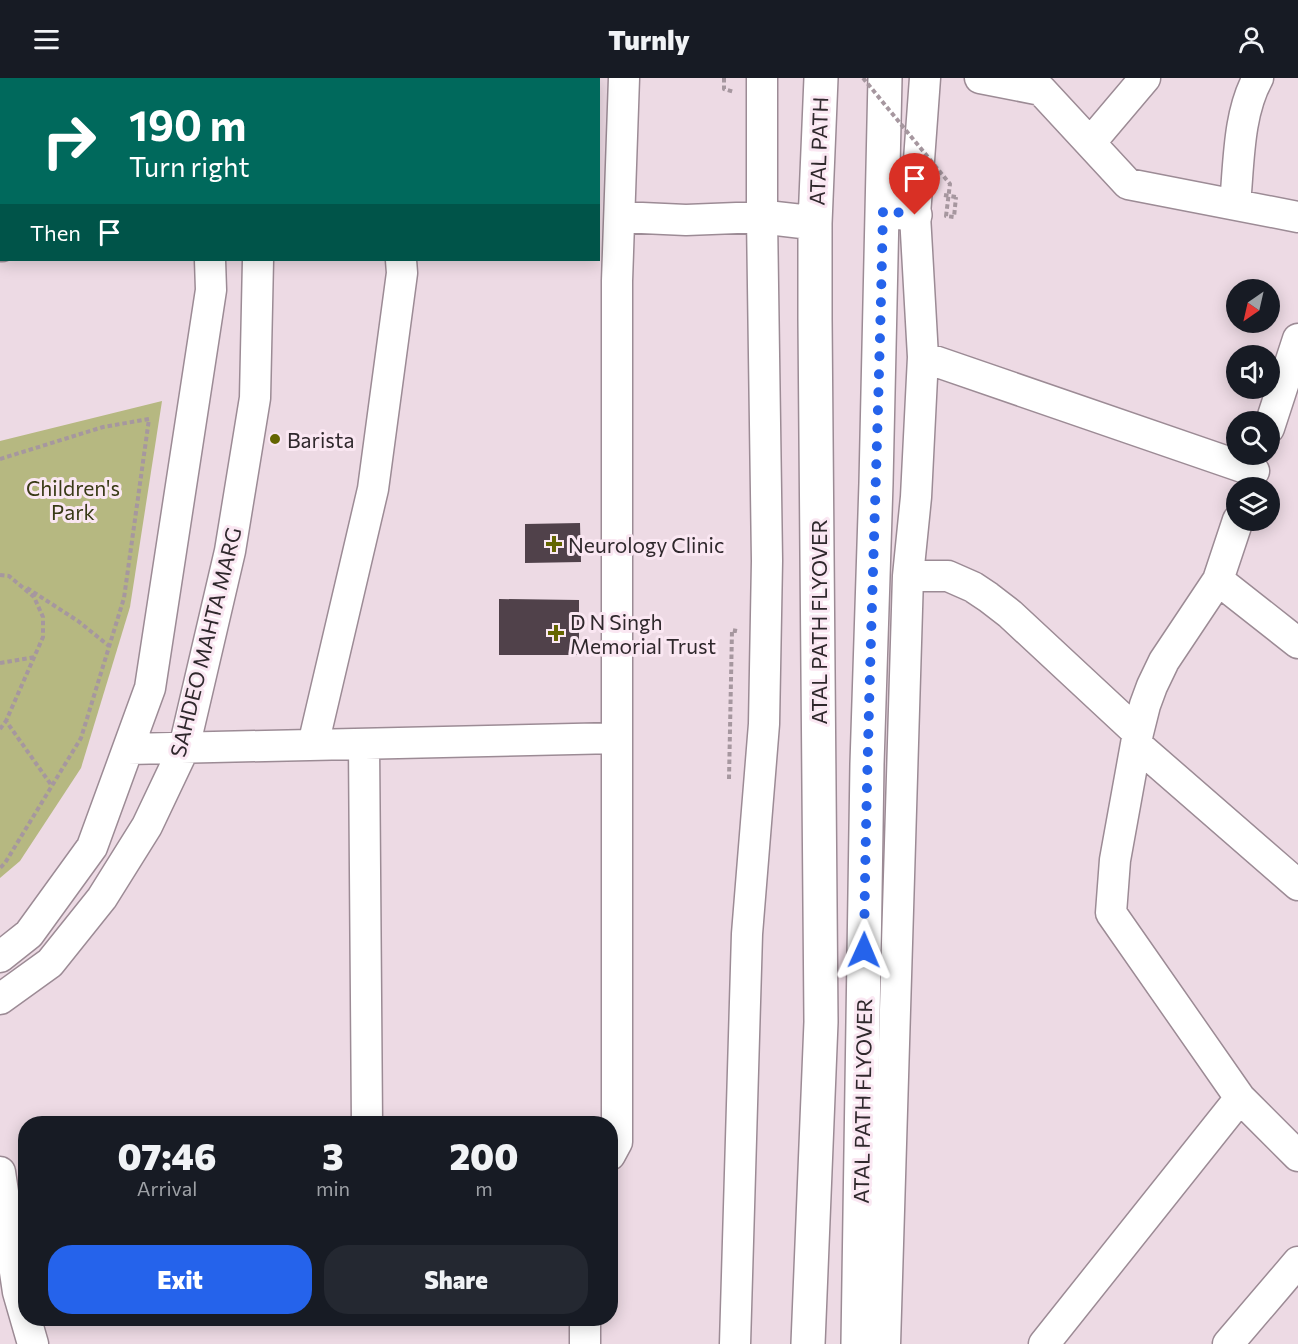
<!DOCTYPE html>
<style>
body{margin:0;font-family:Commissioner,sans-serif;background:#242831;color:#f1f3f6;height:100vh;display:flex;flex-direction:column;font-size:22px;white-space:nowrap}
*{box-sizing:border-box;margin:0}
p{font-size:20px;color:#9ea1a6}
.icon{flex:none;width:33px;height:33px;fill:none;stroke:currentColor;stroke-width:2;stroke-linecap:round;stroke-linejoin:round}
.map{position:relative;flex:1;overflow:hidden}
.panel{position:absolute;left:18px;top:1038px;width:600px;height:210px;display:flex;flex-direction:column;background:#171b24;border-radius:24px;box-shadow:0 3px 15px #0003}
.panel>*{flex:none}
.hud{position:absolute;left:0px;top:0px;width:600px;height:183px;box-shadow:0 3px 15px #0003;background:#00695c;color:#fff;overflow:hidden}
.needle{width:39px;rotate:214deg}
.fabs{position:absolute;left:1226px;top:201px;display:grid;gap:12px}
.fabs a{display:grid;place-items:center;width:54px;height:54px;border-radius:50%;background:#171b24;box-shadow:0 3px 15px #0003;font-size:30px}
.pin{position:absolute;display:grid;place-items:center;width:51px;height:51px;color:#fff;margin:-62px -26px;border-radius:50% 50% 50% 0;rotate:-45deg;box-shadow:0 0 6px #0007}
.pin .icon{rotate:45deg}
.me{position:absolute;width:66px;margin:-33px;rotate:1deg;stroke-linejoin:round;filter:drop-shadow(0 0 4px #0008)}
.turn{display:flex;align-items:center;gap:21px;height:126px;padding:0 30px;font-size:27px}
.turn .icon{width:78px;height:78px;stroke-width:2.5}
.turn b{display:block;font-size:42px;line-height:51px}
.then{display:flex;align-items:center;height:57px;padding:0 30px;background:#0003;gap:12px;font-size:22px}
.eta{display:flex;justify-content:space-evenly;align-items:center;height:102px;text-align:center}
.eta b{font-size:36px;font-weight:800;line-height:42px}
.primary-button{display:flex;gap:12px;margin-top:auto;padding:12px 30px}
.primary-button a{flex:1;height:69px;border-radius:24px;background:#2563eb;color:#fff;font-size:24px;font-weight:800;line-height:69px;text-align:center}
.primary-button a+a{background:#242831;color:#f1f3f6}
header{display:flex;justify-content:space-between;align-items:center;height:78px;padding:0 30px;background:#171b24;font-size:27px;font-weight:800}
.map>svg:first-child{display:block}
.green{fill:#b6b881}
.building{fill:#50414a}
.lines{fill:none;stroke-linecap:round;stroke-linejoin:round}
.minor-casing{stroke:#9c8b95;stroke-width:33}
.major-casing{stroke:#9c8b95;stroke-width:36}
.path{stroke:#a6979f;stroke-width:4;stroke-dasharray:4.5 3;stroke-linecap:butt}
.minor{stroke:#fff;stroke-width:30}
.major{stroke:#fff;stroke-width:33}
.path-bridge{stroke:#a6979f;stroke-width:4;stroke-dasharray:4.5 3;stroke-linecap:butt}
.route{stroke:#2563eb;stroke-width:10;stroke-dasharray:0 18}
.poi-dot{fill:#646500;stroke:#fae7f2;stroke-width:2}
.labels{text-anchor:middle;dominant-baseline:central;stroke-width:6;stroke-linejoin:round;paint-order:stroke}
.street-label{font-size:21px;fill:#2f282c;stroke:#fae7f2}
.poi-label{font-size:21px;fill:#2f282c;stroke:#fae7f2;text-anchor:start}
.park-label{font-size:21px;fill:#393a16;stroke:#fae7f2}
</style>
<header><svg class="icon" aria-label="menu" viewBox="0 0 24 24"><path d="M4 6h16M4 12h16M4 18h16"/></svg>Turnly<svg class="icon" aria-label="person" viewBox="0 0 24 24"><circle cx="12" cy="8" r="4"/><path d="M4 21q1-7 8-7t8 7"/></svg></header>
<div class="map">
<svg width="1298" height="1266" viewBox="0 0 1298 1266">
<rect width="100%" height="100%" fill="#eddae4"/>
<path class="green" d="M162 323 130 529 81 690 20 783 0 800V363Z"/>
<path class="building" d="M580 445 581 484 525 485V446Z
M499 521 579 522V577H499Z"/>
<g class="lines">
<g class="minor-casing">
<path id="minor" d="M203 0V2
M255 0V2
M395 0V2
M980 0 1041 12 1128 106 1298 139
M1090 65 1145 0
M1235 126C1239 85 1238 36 1258 0
M620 139 686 142 762 139
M0 168H2
M923 279 1254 393
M1269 350 1298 261
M1238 442 1218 502 1164 583 1152 608 1145 627 1138 655 1115 782 1111 835 1240 1020 1298 1078
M908 498H948L973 509 988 519 1010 536 1138 655
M1218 502 1298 565
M364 666 367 1046
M1136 666 1298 807
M313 667 373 411 402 195 401 182
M128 671 617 660
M0 879 29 856 92 769 150 610 211 212 210 182
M0 921 50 885 102 820 147 748 184 670 230 473 255 320 258 182
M610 1077 617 1064V203L624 0
M0 1094 18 1214 33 1266
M585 1266V1240
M735 1266 747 856 764 646 767 483 762 139V0
M885 1266 908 498 916 419 923 279 915 137 925 0
M1044 1266 1240 1020
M1228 1266 1298 1184"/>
</g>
<g class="major-casing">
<path id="major" d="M883 132 915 137
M762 139 815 145
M808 1266 821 944 815 241V145L821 0
M858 1266 867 686 876 405 885 0"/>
</g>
<path class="path" d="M724 0V11L734 14
M944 117 956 119
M0 381 103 349 149 341 124 520 81 660 5 785 0 790
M0 497 9 498 34 519 43 539V559L6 643
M27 510 78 543 109 568
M0 585 35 579
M0 651 6 643 52 708
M729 701 732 552 737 553"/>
<use href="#minor" class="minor"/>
<use href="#major" class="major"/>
<path class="path-bridge" d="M863 0 950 106 946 138 954 139 956 119"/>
</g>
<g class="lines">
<path class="route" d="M864 872C867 625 878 379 883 132L915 137"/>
</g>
<g class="poi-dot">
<circle cx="275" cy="361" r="6"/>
<path d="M551 457h6v6h6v6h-6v6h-6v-6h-6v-6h6z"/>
<path d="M553 546h6v6h6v6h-6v6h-6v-6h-6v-6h6z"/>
</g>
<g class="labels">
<g class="street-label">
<text transform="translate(818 73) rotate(-88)">ATAL PATH</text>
<text transform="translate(818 544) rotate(-90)">ATAL PATH FLYOVER</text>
<text transform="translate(205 564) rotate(-76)">SAHDEO MAHTA MARG</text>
<text transform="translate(862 1023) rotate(-89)">ATAL PATH FLYOVER</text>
</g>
<g class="poi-label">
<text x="287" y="361">Barista</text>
<text x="568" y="466">Neurology Clinic</text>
<text x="570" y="543">D N Singh<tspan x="570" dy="24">Memorial Trust</tspan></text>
</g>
<g class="park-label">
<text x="73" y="409">Children's<tspan x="73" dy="24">Park</tspan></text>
</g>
</g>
</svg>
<div class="fabs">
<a><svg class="needle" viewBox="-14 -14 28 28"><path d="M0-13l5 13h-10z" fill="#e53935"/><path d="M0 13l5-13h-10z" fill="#9ea1a6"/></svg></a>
<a><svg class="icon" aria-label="sound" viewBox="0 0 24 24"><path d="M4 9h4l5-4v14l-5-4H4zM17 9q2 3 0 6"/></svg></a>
<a><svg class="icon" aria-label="search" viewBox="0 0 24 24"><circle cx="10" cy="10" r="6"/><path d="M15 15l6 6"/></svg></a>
<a><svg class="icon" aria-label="layers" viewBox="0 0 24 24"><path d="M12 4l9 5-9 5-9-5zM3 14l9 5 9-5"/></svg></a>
</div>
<div class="pin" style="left:915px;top:137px;background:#d93025"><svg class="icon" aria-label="arrive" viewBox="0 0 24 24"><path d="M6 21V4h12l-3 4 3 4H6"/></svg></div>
<svg class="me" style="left:864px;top:872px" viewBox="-20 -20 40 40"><path d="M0-17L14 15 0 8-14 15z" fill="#2563eb" stroke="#fff" stroke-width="4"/></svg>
<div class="hud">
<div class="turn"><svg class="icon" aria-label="right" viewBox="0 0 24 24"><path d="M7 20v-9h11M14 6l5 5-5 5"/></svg><div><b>190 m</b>Turn right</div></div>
<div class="then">Then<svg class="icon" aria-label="arrive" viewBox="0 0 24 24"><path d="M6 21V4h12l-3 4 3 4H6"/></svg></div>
</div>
<section class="panel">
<div class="eta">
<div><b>07:46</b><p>Arrival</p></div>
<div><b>3</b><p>min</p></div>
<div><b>200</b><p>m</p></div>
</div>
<div class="primary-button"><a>Exit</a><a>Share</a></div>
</section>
</div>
